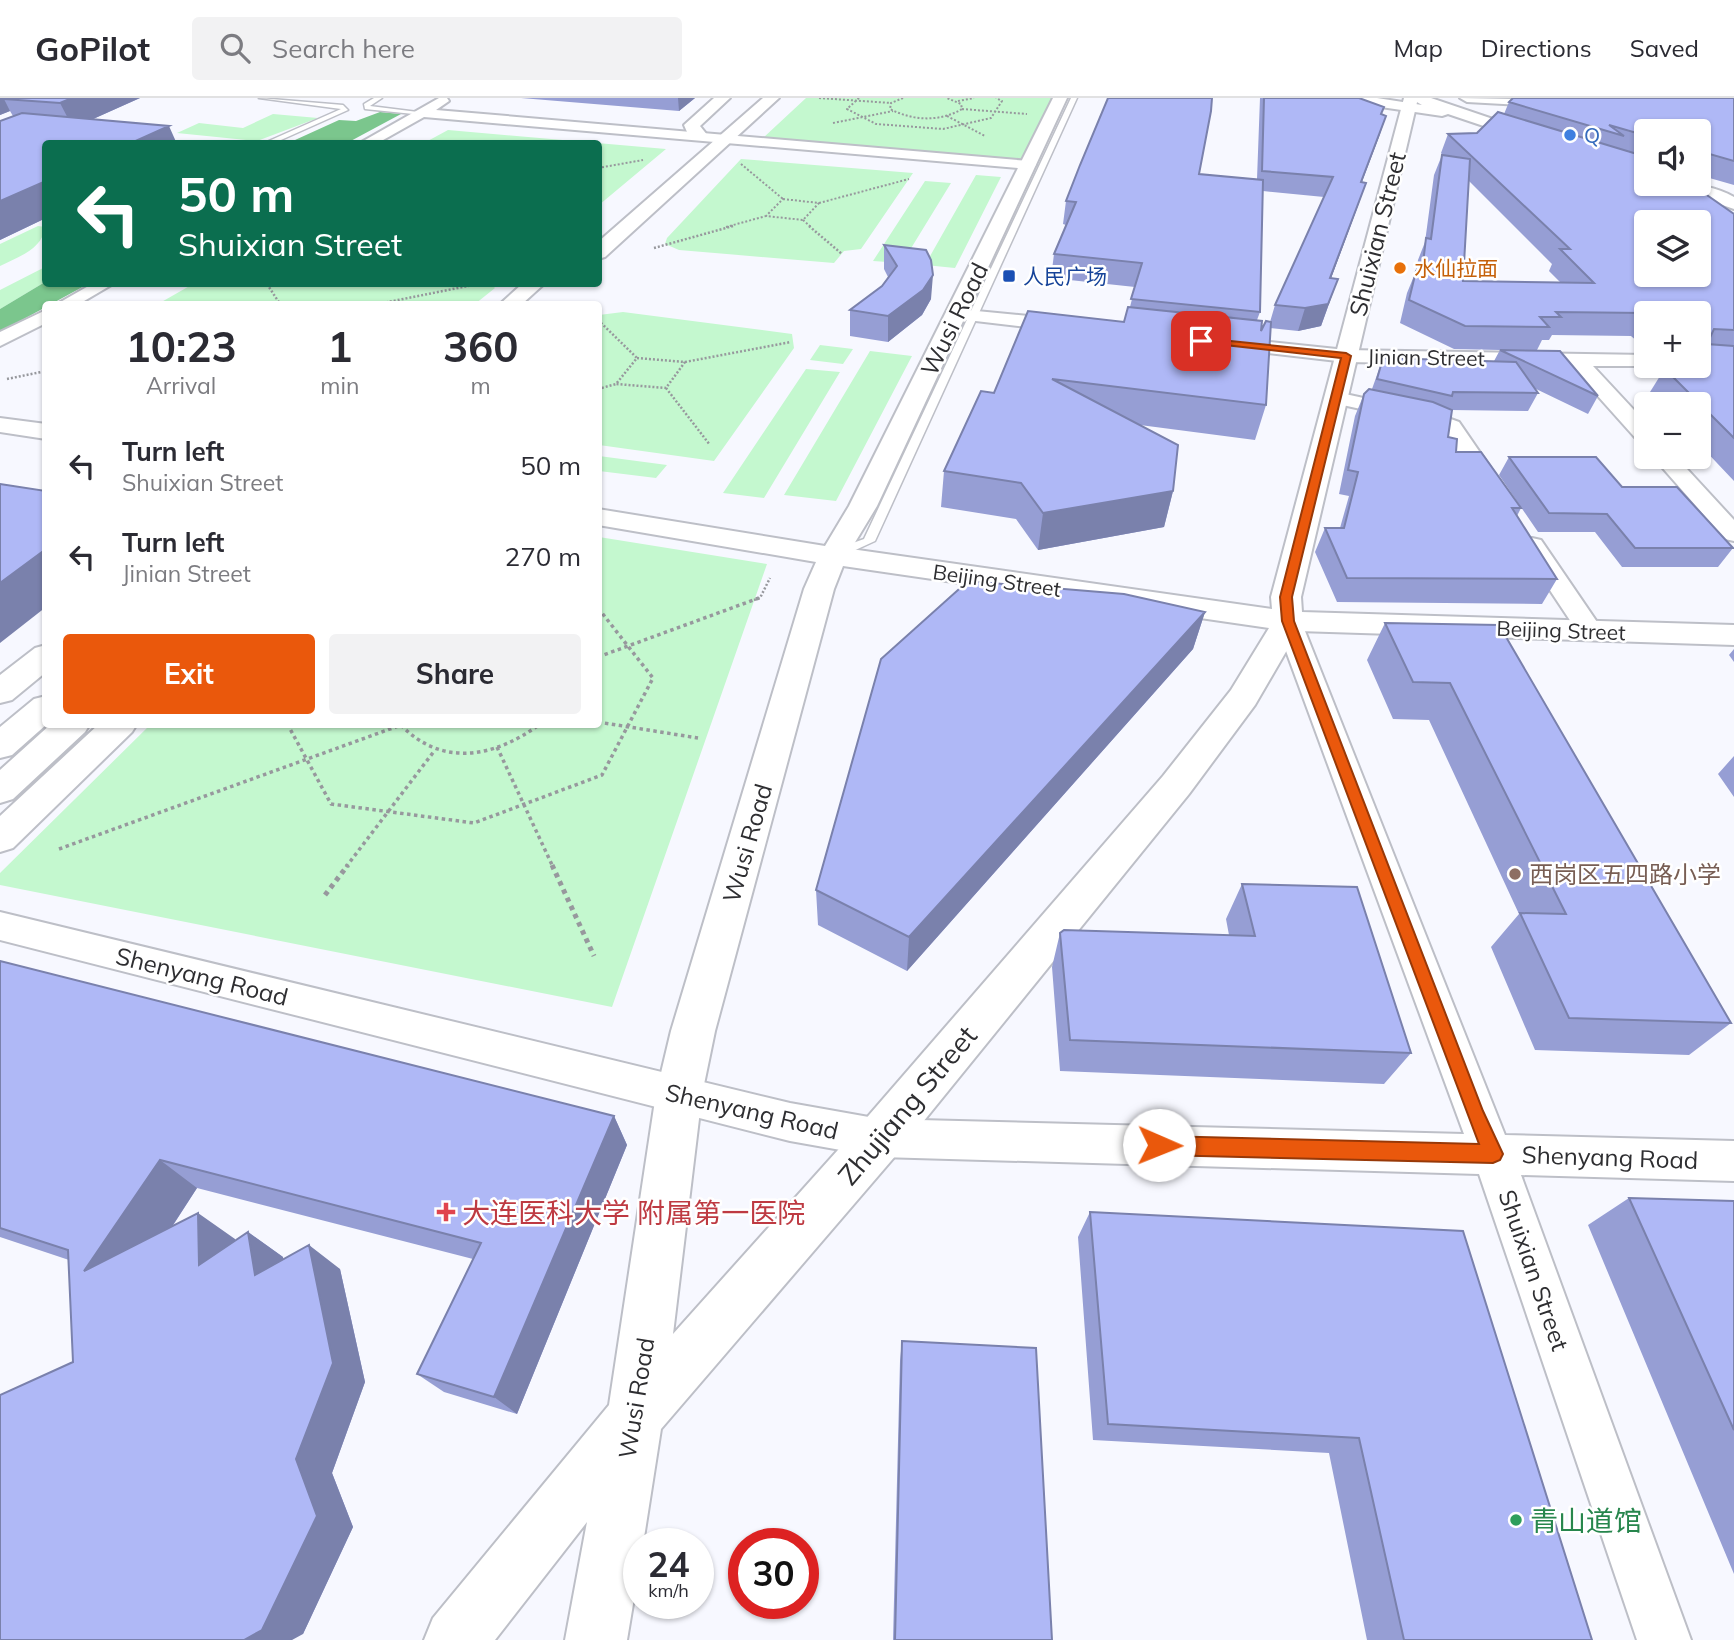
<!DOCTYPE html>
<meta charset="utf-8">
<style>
body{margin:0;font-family:Mulish,"Noto Sans SC",sans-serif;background:#f2f2f3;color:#2b2b33;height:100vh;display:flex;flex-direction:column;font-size:26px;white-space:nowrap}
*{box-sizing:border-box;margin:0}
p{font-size:23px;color:#7c7c81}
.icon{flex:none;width:38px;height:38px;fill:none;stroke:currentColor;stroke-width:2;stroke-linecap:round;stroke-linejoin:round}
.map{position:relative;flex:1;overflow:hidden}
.drawer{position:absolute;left:42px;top:203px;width:560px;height:427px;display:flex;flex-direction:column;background:#fff;border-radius:7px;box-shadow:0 2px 5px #0004}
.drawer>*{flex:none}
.banner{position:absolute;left:42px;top:42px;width:560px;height:147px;border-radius:7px;box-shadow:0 2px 5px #0004;background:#0b6e4f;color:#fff;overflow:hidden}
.buttons{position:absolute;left:1634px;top:21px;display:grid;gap:14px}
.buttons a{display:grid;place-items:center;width:77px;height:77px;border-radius:7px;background:#fff;box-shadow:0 2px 5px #0004;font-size:35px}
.speed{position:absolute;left:623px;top:1430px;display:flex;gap:14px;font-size:35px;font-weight:700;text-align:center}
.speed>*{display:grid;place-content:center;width:91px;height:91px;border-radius:50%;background:#fff;box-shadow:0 2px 5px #0004;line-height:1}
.speed small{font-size:18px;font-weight:400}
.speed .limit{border:10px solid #d22;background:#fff;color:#111}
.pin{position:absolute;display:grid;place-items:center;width:60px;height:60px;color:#fff;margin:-30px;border-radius:14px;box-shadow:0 4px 10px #0006}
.me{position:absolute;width:77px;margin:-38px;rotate:91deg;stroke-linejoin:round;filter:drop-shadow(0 0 5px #0008)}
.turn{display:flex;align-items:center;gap:24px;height:147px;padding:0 21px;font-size:32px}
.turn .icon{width:91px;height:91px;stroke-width:2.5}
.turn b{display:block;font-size:49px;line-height:60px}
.eta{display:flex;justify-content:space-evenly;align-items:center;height:119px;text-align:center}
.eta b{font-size:42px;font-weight:700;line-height:49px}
.cta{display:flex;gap:14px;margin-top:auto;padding:14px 21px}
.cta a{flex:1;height:80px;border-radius:7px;background:#ea580c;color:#fff;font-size:28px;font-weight:700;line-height:80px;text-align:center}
.cta a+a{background:#f2f2f3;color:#2b2b33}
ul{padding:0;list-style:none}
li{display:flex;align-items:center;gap:21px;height:91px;padding:0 21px}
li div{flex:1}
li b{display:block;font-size:26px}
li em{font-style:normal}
header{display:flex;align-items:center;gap:42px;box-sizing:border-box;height:98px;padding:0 35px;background:#fff;border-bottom:2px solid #e1e1e2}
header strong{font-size:33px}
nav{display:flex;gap:38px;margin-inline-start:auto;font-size:24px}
.search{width:490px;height:63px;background:#f2f2f3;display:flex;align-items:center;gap:18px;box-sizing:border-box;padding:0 24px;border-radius:7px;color:#7c7c81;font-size:26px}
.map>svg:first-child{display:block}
.green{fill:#c4f8cf}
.forest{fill:#7bc68d}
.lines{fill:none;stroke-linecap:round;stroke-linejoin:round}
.lane-casing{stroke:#bdbfc7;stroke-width:3}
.street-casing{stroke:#bdbfc7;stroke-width:4}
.secondary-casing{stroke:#bdbfc7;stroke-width:4}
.primary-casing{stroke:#bdbfc7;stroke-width:4}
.path-far3{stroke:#97989d;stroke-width:2;stroke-dasharray:2 2;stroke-linecap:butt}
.path-far2{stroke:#97989d;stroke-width:2.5;stroke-dasharray:2 2;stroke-linecap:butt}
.path-far1{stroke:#97989d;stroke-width:3.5;stroke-dasharray:3.5 3.5;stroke-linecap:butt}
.path{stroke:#97989d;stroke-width:5;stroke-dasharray:4.5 4.5;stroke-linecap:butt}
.lane{fill:#fff;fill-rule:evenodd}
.street{fill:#fff;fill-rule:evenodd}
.secondary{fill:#fff;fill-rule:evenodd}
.primary{fill:#fff;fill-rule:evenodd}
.wall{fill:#969ed4;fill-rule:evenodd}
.shaded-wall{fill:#7a81ac}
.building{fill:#afb8f6;stroke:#7a81ac;stroke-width:2;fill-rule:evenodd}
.route{fill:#ea580c;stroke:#983908;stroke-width:2}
.shop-dot{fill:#3f7fe0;stroke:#fff;stroke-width:2.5}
.food-dot{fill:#e8710a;stroke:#fff;stroke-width:2.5}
.transit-dot{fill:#1a4fb4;stroke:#fff;stroke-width:2.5}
.education-dot{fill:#8d6e63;stroke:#fff;stroke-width:2.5}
.health-dot{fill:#e0444e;stroke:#fff;stroke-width:2.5}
.leisure-dot{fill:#2e9e5b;stroke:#fff;stroke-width:2.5}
.labels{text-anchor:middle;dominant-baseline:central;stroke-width:5;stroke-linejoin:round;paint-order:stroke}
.far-shop-label{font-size:21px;fill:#366cbe;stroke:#fff;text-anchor:start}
.far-food-label{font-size:21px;fill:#c56008;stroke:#fff;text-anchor:start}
.far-transit-label{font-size:21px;fill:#164399;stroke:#fff;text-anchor:start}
.far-street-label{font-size:21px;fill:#2e2e31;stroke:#fff}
.street-label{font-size:24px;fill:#2e2e31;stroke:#fff}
.education-label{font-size:24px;fill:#785e54;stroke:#fff;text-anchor:start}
.near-street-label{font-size:28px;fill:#2e2e31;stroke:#fff}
.near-health-label{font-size:28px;fill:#be3a42;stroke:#fff;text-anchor:start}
.near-leisure-label{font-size:28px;fill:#27864d;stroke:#fff;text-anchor:start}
</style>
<header>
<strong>GoPilot</strong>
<div class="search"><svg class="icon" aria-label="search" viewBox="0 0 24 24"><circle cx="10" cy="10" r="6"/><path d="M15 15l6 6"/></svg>Search here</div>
<nav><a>Map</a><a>Directions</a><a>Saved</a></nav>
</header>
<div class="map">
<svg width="1734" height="1542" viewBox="0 0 1734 1542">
<rect width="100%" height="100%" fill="#f7f8ff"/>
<path class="green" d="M806 0H1054L1022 62 763 40Z
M273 16 318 20 257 43 177 35 199 25 243 30Z
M448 32 666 51 599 107 598 46 424 45Z
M741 61 913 75 861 151 844 153 834 165 679 152 665 146 667 140Z
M976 77 1001 79 955 170 925 167Z
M925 83 951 85 902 165 873 163Z
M38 128 45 129C43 151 18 159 0 168V146Z
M45 169V184L0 211V192Z
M193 186H491L495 190 475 206H158Z
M623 214 792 236 794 250 714 363 599 347V217Z
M820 247 853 251 843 266 810 262Z
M870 253 912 258 836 403 784 397Z
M806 271 840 274 764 400 723 395Z
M599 358 667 367 656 380 599 373Z
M599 439 767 466 612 909 0 787V775L150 627 598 626Z"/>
<path class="forest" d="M380 14 401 16 347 45H299L295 42 339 22 356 23Z
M45 184 88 186 0 234V211Z"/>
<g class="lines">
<g class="lane-casing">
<path id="lane" d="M259 0 343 7 348 12 272 46H262L341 11Z
M374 0H382L370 8 426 15 423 17 365 11 364 6Z
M1071 0H1077L875 443 838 460H828V454L864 441Z"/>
</g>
<g class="street-casing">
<path id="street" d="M439 0H447L449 3 436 12 1029 63 1036 67 1029 71 424 19 376 46H358Z
M92 186H113L79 206H57Z
M956 211 1069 222 1078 228 1069 234 950 220 947 216 950 212Z
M46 212V225L0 248V234Z
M1223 239 1346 252 1647 257V268H1652H1593L1647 326V345L1639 344 1571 268 1346 264 1216 249 1213 245Z
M1336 294 1437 316 1459 324 1505 391 1501 396H1485L1443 333 1424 325 1329 304 1326 300 1329 296Z
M1653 359H1676L1734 422V443L1725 441Z
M1532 440 1541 442 1599 527 1603 533 1599 539 1590 541 1581 539 1520 447 1523 442Z
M1288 515 1297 517 1301 523 1505 1037 1734 1043V1083L1521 1077 1691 1542H1637L1479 1076 880 1059 790 1043 0 842V814L790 1005 880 1021 1464 1036 1275 523 1279 517Z"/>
</g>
<g class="secondary-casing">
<path id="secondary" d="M1053 0H1067L877 408 851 451 1272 511 1271 499 1404 0H1418L1301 499 1302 514 1734 527V547L1298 533 1255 607 1189 696 897 1056 661 1331 643 1446H639V1470L627 1542H565L587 1424 495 1542H424L433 1520 609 1307 656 996 671 933 804 491 816 464 598 427V411L825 448 849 408ZM843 468 1269 530 1231 592 1163 678 863 1024 673 1236 702 996 715 933 834 491Z
M1460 0 1565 2 1567 5 1560 9 1467 4Z
M0 320 46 326V341L0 334Z"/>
</g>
<g class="primary-casing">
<path id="primary" d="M714 0H730L700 28 708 38 706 41H694L687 34 684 27Z
M763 0H779L605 159 598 161V144Z
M1340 0H1377L1422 7 1410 0H1431L1543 38 1545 41 1537 46 1448 16 1442 18 1347 4Z
M1670 86C1692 85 1714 88 1734 99V111L1673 90Z
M522 186H544L522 206H500Z
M46 547V574L12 602 0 605V577L35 550Z
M46 598 47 626 12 657 0 660V629L34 601Z
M51 626H90L85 634 13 701 0 705V672Z
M99 626H137L132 634 13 750 0 754V718Z"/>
</g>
<path class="path-far3" d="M819 0 891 5
M859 0 847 11 876 26 943 31 991 20 1002 3 996 0
M903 0 891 5 890 11C913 23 940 24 962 11L961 6 947 0
M958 3 974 0
M962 11 1027 16
M947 18 985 38
M833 25 893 13
M741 66 783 101
M598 70 643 62
M783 101 819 105 803 122 766 118Z
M819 105 909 81
M803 122 811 129
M726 129 766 118"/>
<path class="path-far2" d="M809 128 842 156
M654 150 733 128
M267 186 280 206H290
M378 206 478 186
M598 222 637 260
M637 260 685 264 666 290 616 286Z
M685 264 791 244
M7 281 46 273
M666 290 710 347
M598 291 616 286
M754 502 760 500 770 480"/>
<path class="path-far1" d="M598 559 759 500
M598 624 698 640
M291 626 289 629 331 706 474 725 602 677 653 580 602 515 598 514
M401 627C442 670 496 659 540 626
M497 649 553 769
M59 751 401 627
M346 769 435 652"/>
<path class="path" d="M552 767 594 858
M325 797 348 767"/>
<use href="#lane" class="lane"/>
<use href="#street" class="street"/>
<use href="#secondary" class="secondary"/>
<use href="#primary" class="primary"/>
</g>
<path class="wall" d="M0 0H140L93 21 46 46V120L0 142V23L13 18 10 13 0 17Z
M521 0H695L679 13Z
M1260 0H1359L1381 16 1380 36 1362 84 1359 105 1331 180 1330 203 1321 228 1298 233 1270 230 1266 307 1255 342 1140 327 1173 393 1164 429 1038 452 1016 421 941 409 944 373 994 295 1124 224 1130 209 1135 189 1051 180 1054 156 1066 127 1063 126 1066 103 1199 76 1257 81ZM1263 93 1324 99 1275 207 1270 224 1261 233 1257 222 1260 214Z
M1734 0V87L1699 77V33H1647V86L1734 116V383L1699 346V306H1662L1650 294 1665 270 1663 268H1699V215H1647V252L1631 238 1552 237 1549 242H1542L1537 252 1598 298 1588 316 1534 290 1538 295 1528 313 1451 312 1448 339 1456 354 1521 410 1517 418 1557 481 1542 506 1337 504 1315 454 1325 430H1340L1349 398 1339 396 1355 318 1364 296 1372 291 1383 260 1494 263 1500 252 1454 251 1400 225 1407 195 1416 173 1418 162 1425 144 1434 77 1442 57H1443L1441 55 1448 36 1477 35 1504 16 1509 4ZM1469 83 1552 166 1549 173 1560 184 1463 183Z
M884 147 931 201 922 217 888 244 850 238V212L882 188 888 179 884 171Z
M1509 359 1622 389 1733 450 1718 469H1622L1595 434H1538L1499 377Z
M1205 514 1193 551 907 873 818 827 816 792Z
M1385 525 1499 527 1731 925 1689 957 1535 952 1491 849 1519 816 1429 622 1393 621 1367 562Z
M1734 551V564L1729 557Z
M1734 658V699L1718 676Z
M1242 786 1411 955 1384 986 1060 973 1052 869 1060 835 1229 837 1226 821Z
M0 863 614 1018 627 1047 517 1316 444 1294 417 1276 473 1161 197 1090 172 1129 235 1141V1143L248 1134 283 1159V1161L340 1171 365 1284 332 1375 353 1429 303 1536 73 1264 69 1162 0 1139Z
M1629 1100 1734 1103V1476L1588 1127Z
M1090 1114 1463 1133 1592 1542H1367L1329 1355 1093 1342 1078 1139Z
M902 1243 1052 1542H893L900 1263Z"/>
<path class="shaded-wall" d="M0 0H42L4 1 10 13 0 17Z
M72 0H140L73 30 60 5Z
M678 0H695L679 13Z
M1386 18 1380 36 1354 104 1361 84Z
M169 28 177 46H129Z
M46 83V120L0 142V103Z
M1366 85 1359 105 1323 202 1330 180Z
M933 177 931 201 922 217 888 244V218Z
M1338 181 1321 228 1298 233 1305 210Z
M1173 393 1164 429 1038 452 1043 415Z
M46 451V509L0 545V485Z
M1205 514 1193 551 907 873 909 839Z
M614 1018 627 1047 517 1316 494 1299Z
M160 1062 197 1090 128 1196 84 1173Z
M198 1115 235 1141 237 1191 199 1167Z
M248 1134 283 1159 290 1200 255 1177Z
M309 1147 340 1171 365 1284 332 1375 353 1429 303 1536 292 1542H244L296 1361Z"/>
<path class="building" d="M6 0H72L60 5 4 1Z
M1108 0H1212L1211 13 1199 76 1263 82 1260 214 1131 201 1142 165 1054 156 1076 104 1066 103 1080 67Z
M1264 0H1359L1384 9 1381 16 1386 18 1361 84 1366 85 1330 180 1338 181 1328 206 1305 210 1275 207 1333 79 1262 73Z
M1513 0H1734V63L1699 53V33H1647V38L1609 27 1624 38 1509 4Z
M1498 14 1647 59V86H1691L1734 116V232L1714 231 1707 246 1734 248V340L1664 270 1707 271 1699 264V215H1647V217L1644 215 1556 214 1561 219H1540L1549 229 1465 228 1409 202 1416 173 1422 174 1426 140 1431 141 1442 57 1470 61 1463 183 1594 185 1560 151H1570L1448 36 1477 35ZM1647 124H1699V177H1647Z
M22 15 169 28 129 46H46V83L0 103V23Z
M884 147 926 152 931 162 933 177 923 192 888 218 850 212 882 188 897 168Z
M1128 209 1262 223 1261 233 1266 223 1271 224 1266 307 1052 281 1178 347 1173 393 1043 415 1021 385 944 373 981 293 994 295 1028 213 1124 224Z
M1500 252 1560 253 1598 298Z
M1383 260 1516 264 1538 295 1453 294 1452 298 1377 281Z
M1369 291 1433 304 1452 312 1448 339 1457 341 1456 354H1481L1521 410H1512L1557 481 1347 480 1325 430H1344L1358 374 1348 372 1364 296Z
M1509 359H1596L1622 389H1677L1733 450H1635L1607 416 1549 415Z
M0 386 46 393V451L0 485Z
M968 483 1124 496 1205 514 909 839 816 792 881 561Z
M1385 525 1499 527 1731 925 1569 920 1520 815 1566 816 1450 585 1413 584Z
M1242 786 1357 789 1411 955 1070 942 1060 835 1064 832 1255 838Z
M0 863 614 1018 494 1299 417 1276 481 1145 160 1062 84 1173 198 1115 199 1167 248 1134 255 1177 309 1147 333 1265 296 1361 317 1418 262 1532 244 1542H0V1297L73 1264 68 1152 0 1130Z
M1629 1100 1734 1103V1332Z
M1090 1114 1463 1133 1592 1542H1404L1359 1340 1108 1326Z
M902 1243 1036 1250 1052 1542H895Z"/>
<path class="route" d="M1201 240 1346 255 1351 258 1292 499 1294 523 1483 1013 1503 1056 1500 1062 1493 1065 1159 1057 1152 1054 1149 1047 1152 1041 1159 1038 1479 1046 1282 523 1280 499 1341 260 1198 244V241Z"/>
<circle class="shop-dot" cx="1570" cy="37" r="7"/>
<circle class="food-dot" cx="1400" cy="170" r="7"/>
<rect class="transit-dot" x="1002" y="171" width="14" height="14" rx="3.5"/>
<circle class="education-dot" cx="1515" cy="776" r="7"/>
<path class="health-dot" d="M442.5 1103.5h7v7h7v7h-7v7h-7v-7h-7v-7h7z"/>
<circle class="leisure-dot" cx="1516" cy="1422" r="7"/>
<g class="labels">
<g class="far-shop-label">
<text x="1584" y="37">Q</text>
</g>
<g class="far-food-label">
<text x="1414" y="170">水仙拉面</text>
</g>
<g class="far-transit-label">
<text x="1023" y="178">人民广场</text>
</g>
<g class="far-street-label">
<text transform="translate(1426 259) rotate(1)">Jinian Street</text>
<text transform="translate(997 482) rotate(8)">Beijing Street</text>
<text transform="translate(1561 532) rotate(2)">Beijing Street</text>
</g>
<g class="street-label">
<text transform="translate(1377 136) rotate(-76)">Shuixian Street</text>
<text transform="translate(954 221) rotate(-64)">Wusi Road</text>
<text transform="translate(747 745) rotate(-74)">Wusi Road</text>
<text transform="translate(202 878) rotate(14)">Shenyang Road</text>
<text transform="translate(752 1013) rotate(13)">Shenyang Road</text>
<text transform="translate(1610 1059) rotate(2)">Shenyang Road</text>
<text transform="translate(1534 1172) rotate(71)">Shuixian Street</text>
<text transform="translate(636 1300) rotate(-81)">Wusi Road</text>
</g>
<g class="education-label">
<text x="1529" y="776">西岗区五四路小学</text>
</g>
<g class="near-street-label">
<text transform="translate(907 1007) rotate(-50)">Zhujiang Street</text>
</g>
<g class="near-health-label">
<text x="462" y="1114">大连医科大学 附属第一医院</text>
</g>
<g class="near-leisure-label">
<text x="1530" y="1422">青山道馆</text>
</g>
</g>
</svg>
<div class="buttons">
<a><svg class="icon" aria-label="sound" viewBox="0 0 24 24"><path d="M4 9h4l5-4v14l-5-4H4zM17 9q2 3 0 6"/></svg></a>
<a><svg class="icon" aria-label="layers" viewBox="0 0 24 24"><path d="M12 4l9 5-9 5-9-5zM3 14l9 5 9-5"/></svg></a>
<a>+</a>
<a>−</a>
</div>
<div class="speed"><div>24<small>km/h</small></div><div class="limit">30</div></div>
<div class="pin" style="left:1201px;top:243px;background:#d93025"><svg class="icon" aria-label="arrive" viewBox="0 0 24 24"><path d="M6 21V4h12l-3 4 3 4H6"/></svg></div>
<svg class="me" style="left:1159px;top:1047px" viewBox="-20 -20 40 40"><circle r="19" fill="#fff"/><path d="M0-13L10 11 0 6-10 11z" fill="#ea580c"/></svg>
<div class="banner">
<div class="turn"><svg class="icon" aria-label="left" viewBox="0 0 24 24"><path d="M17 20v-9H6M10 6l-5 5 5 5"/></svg><div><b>50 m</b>Shuixian Street</div></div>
</div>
<section class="drawer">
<div class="eta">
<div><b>10:23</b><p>Arrival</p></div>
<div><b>1</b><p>min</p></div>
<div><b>360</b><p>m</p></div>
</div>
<ul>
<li><svg class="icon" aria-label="left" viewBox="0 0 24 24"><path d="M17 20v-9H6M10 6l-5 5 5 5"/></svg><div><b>Turn left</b><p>Shuixian Street</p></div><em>50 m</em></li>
<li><svg class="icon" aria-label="left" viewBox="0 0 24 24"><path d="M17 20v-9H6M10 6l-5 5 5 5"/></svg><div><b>Turn left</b><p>Jinian Street</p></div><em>270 m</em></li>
</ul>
<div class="cta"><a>Exit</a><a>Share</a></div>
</section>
</div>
